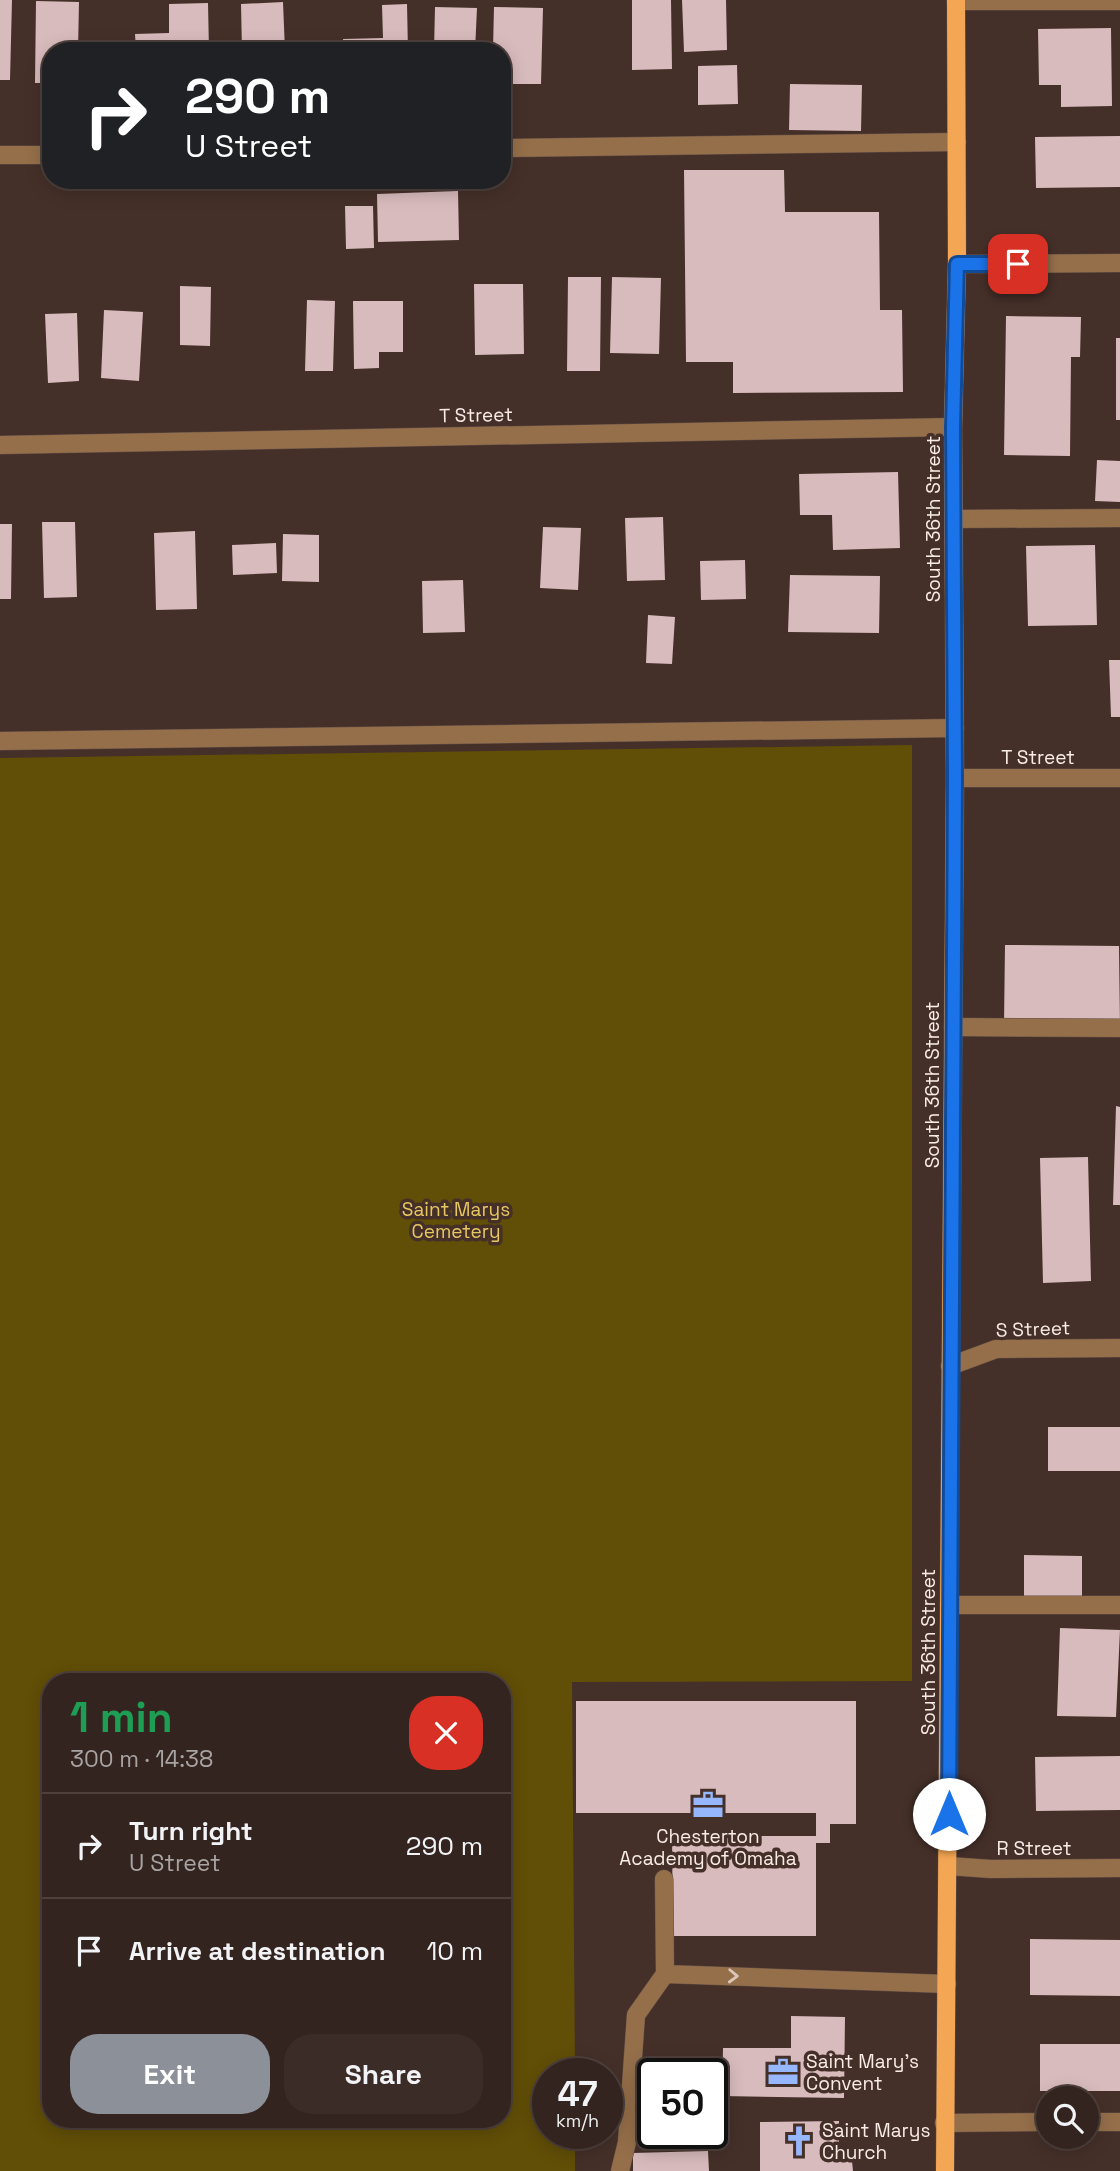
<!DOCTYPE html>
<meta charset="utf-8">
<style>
body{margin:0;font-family:"Space Grotesk",sans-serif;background:#3c2c28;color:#f1f3f6;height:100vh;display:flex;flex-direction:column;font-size:26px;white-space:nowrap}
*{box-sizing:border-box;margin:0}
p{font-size:23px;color:#a9a4a4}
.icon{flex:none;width:38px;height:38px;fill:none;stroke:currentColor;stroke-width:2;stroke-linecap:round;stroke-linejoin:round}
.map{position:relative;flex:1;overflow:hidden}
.details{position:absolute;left:42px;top:1673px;width:469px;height:455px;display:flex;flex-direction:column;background:#34241f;border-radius:28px;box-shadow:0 4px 18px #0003,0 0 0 2px #4e413d}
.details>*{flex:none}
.banner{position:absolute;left:42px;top:42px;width:469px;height:147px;border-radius:28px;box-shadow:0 4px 18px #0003,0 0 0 2px #4e413d;background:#202124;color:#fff;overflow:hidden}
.buttons{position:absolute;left:1036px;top:2086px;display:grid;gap:14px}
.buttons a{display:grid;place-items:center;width:63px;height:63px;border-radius:50%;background:#34241f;box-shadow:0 4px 18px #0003,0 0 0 2px #4e413d;font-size:35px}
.speed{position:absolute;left:532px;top:2058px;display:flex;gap:14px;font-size:35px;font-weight:700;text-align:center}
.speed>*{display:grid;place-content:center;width:91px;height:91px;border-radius:50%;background:#34241f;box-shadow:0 4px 18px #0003,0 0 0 2px #4e413d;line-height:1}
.speed small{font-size:18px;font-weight:400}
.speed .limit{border:4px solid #111;border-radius:10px;background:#fff;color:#111}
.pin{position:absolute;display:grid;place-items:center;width:60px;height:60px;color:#fff;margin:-30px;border-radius:14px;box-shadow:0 4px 10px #0006}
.me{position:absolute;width:77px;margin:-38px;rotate:0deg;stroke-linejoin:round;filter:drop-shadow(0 0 5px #0008)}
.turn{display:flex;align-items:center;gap:24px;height:147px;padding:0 28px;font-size:32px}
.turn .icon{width:91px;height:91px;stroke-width:2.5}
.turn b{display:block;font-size:49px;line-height:60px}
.round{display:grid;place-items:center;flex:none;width:74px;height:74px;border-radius:28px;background:#3c2c28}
.overview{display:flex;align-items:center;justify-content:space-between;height:119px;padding:0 28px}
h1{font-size:42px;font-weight:800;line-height:52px;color:#1e9e55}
.button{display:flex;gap:14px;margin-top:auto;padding:14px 28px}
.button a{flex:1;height:80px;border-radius:28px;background:#8c9099;color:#fff;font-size:28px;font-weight:800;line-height:80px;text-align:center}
.button a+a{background:#3c2c28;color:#f1f3f6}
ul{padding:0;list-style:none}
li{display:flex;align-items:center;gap:21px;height:105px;padding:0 28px;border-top:2px solid #4e413d}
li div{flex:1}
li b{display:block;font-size:26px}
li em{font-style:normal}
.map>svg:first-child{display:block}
.green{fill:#614e07;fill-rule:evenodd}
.building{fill:#d8bbbd}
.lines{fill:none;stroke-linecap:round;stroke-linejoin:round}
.minor-casing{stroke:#624e47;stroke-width:19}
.major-casing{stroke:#624e47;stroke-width:19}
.minor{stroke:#956f4a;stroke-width:18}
.major{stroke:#f3a653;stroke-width:18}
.oneway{stroke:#dbc6b7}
.route-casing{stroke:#114b97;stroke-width:18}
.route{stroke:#1a73e8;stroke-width:12}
.labels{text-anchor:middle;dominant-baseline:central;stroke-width:7;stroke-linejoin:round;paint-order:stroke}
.street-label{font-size:19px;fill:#f9ebe6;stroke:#453029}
.park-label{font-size:19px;fill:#e7c760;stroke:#453029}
.poi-label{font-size:19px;fill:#f9ebe6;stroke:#453029;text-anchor:start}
</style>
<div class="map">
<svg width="1120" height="2171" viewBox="0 0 1120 2171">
<rect width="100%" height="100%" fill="#453029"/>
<path class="green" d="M912 745V1681L572 1682 575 2074H548V2133H575V2171H0V758ZM51 1682H502V2119H51Z"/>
<path class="building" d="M0 0H12L10 80H0Z
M632 0H671L672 69 632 70Z
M682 0H726L727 50 684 52Z
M36 1 79 2 78 51H51V83H35Z
M283 2 285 51H242L241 4Z
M208 3 209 51H136L135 34 169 33V4Z
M407 4 408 51H344L343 39 383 38 382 5Z
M435 7 477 8 475 51H434Z
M494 7 543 8 541 84H502V51L493 49Z
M1111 28 1112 106 1061 107V85H1039L1038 29Z
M737 65 738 104 698 105V66Z
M790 84 862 85 861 131 789 130Z
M1120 136V187L1036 188 1035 137Z
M684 170H784L785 212H879L880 310H902L903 392 733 393V362H686Z
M458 191 459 240 378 242 377 194Z
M345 206H373L374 248 346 249Z
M568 277H601L600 371H567Z
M612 277 661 278 659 354 610 353Z
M474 284H523L524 354 475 355Z
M180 286 211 287 210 346 180 345Z
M307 300 335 301 333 371H305Z
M353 301H403V352H379V368L354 369Z
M104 310 143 312 139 381 101 378Z
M77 313 79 381 48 383 45 314Z
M1006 316 1081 317 1080 357H1071L1070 456 1004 455Z
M1116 338H1120V420H1116Z
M1097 460 1120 461V502L1095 501Z
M898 472 900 548 833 550 832 515H800L799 474Z
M663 517 665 580 627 581 625 518Z
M42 522H75L77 597 44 598Z
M0 524H12L11 599H0Z
M543 527 581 528 578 590 540 588Z
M195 531 197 609 156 610 154 533Z
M283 534 319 535V582L282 581Z
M276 543 277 573 233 575 232 545Z
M1095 545 1097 625 1028 626 1026 546Z
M745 560 746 599 701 600 700 561Z
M790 575 880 576 879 633 788 632Z
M463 580 465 632 423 633 422 581Z
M648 615 675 617 672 664 646 663Z
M1109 660H1120V717H1111Z
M1005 945 1119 946 1120 1026 1004 1025Z
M1116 1106 1120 1107V1205H1113Z
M1088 1157 1091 1281 1043 1283 1040 1158Z
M1048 1427H1120V1471H1048Z
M1024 1555 1082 1556V1601L1024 1600Z
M1060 1628 1120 1630 1116 1717 1057 1716Z
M576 1701H856V1824H830V1843H816V1936H673L672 1836H816V1813H576Z
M1120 1756V1810L1036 1811 1035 1757Z
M1030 1939 1120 1940V1996L1030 1995Z
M791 2016 845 2017 844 2098 722 2096 723 2048H791Z
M1040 2044H1120V2091H1040Z
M839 2121V2161H852L853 2171H760V2122Z
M708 2151 709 2171H633V2153Z"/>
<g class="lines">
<g class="minor-casing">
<path id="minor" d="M956 1H1120
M502 148 957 142
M0 155H51
M957 264 1120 263
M0 445 953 427
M954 519 1120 518
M0 741 955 728
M955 778H1120
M953 1027 1120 1028
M950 1366 996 1349 1120 1348
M949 1605H1120
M948 1866 991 1869 1120 1868
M665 1974 947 1984
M1087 2122H1120
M944 2123 1048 2122
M620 2171 627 2142 636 2015 665 1974 664 1879"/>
</g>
<g class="major-casing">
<path id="major" d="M945 2171 955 778 953 427 957 264 956 0"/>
</g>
<use href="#minor" class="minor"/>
<use href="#major" class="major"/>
</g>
<defs><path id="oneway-chevron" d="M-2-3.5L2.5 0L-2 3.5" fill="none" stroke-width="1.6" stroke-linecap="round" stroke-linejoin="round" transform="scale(1.75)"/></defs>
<use class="oneway" href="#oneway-chevron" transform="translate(733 1976) rotate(2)"/>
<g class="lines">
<g class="route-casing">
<path id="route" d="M949 1814 955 778 953 427 957 264H1018"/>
</g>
<use href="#route" class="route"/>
</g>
<defs>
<g id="office-bare" transform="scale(2.415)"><path d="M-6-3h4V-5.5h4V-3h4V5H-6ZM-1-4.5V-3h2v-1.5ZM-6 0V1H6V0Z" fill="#96b6fd" stroke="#453029" stroke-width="2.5" paint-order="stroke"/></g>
<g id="church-bare" transform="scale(2.415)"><path d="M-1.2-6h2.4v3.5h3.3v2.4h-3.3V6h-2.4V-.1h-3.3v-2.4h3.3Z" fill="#96b6fd" stroke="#453029" stroke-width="2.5" paint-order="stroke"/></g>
</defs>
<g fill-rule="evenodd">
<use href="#office-bare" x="708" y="1805"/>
<use href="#office-bare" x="783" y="2072"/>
<use href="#church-bare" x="799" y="2141"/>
</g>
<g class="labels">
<g class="street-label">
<text transform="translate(476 415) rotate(-1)">T Street</text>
<text transform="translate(933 519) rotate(-90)">South 36th Street</text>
<text x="1038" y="757">T Street</text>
<text transform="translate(932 1085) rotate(-90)">South 36th Street</text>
<text transform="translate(1033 1329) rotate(-2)">S Street</text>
<text transform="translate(928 1652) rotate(-90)">South 36th Street</text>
<text x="1034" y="1848">R Street</text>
</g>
<g class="park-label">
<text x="456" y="1209">Saint Marys<tspan x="456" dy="22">Cemetery</tspan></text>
</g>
<g class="poi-label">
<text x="708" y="1836" text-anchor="middle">Chesterton<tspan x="708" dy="22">Academy of Omaha</tspan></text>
<text x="806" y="2061">Saint Mary's<tspan x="806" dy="22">Convent</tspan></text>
<text x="822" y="2130">Saint Marys<tspan x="822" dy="22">Church</tspan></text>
</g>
</g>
</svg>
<div class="buttons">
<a><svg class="icon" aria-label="search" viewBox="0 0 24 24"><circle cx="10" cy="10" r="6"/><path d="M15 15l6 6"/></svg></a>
</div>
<div class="speed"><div>47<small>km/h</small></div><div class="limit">50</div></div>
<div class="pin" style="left:1018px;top:264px;background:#d93025"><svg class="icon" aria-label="arrive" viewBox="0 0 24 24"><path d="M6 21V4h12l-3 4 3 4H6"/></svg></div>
<svg class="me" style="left:949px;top:1814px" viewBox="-20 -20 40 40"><circle r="19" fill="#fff"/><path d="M0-13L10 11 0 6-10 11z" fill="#1a73e8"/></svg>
<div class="banner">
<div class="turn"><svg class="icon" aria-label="right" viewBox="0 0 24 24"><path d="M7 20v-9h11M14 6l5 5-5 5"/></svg><div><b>290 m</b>U Street</div></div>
</div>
<section class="details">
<div class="overview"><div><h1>1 min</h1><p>300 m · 14:38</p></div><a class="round" style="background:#d93025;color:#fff"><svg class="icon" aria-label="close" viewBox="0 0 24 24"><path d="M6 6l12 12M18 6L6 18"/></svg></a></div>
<ul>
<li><svg class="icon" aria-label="right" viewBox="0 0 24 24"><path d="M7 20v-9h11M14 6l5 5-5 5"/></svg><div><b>Turn right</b><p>U Street</p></div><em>290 m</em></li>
<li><svg class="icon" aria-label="arrive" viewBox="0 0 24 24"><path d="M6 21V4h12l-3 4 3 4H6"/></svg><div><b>Arrive at destination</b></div><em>10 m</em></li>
</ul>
<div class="button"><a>Exit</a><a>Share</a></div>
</section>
</div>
